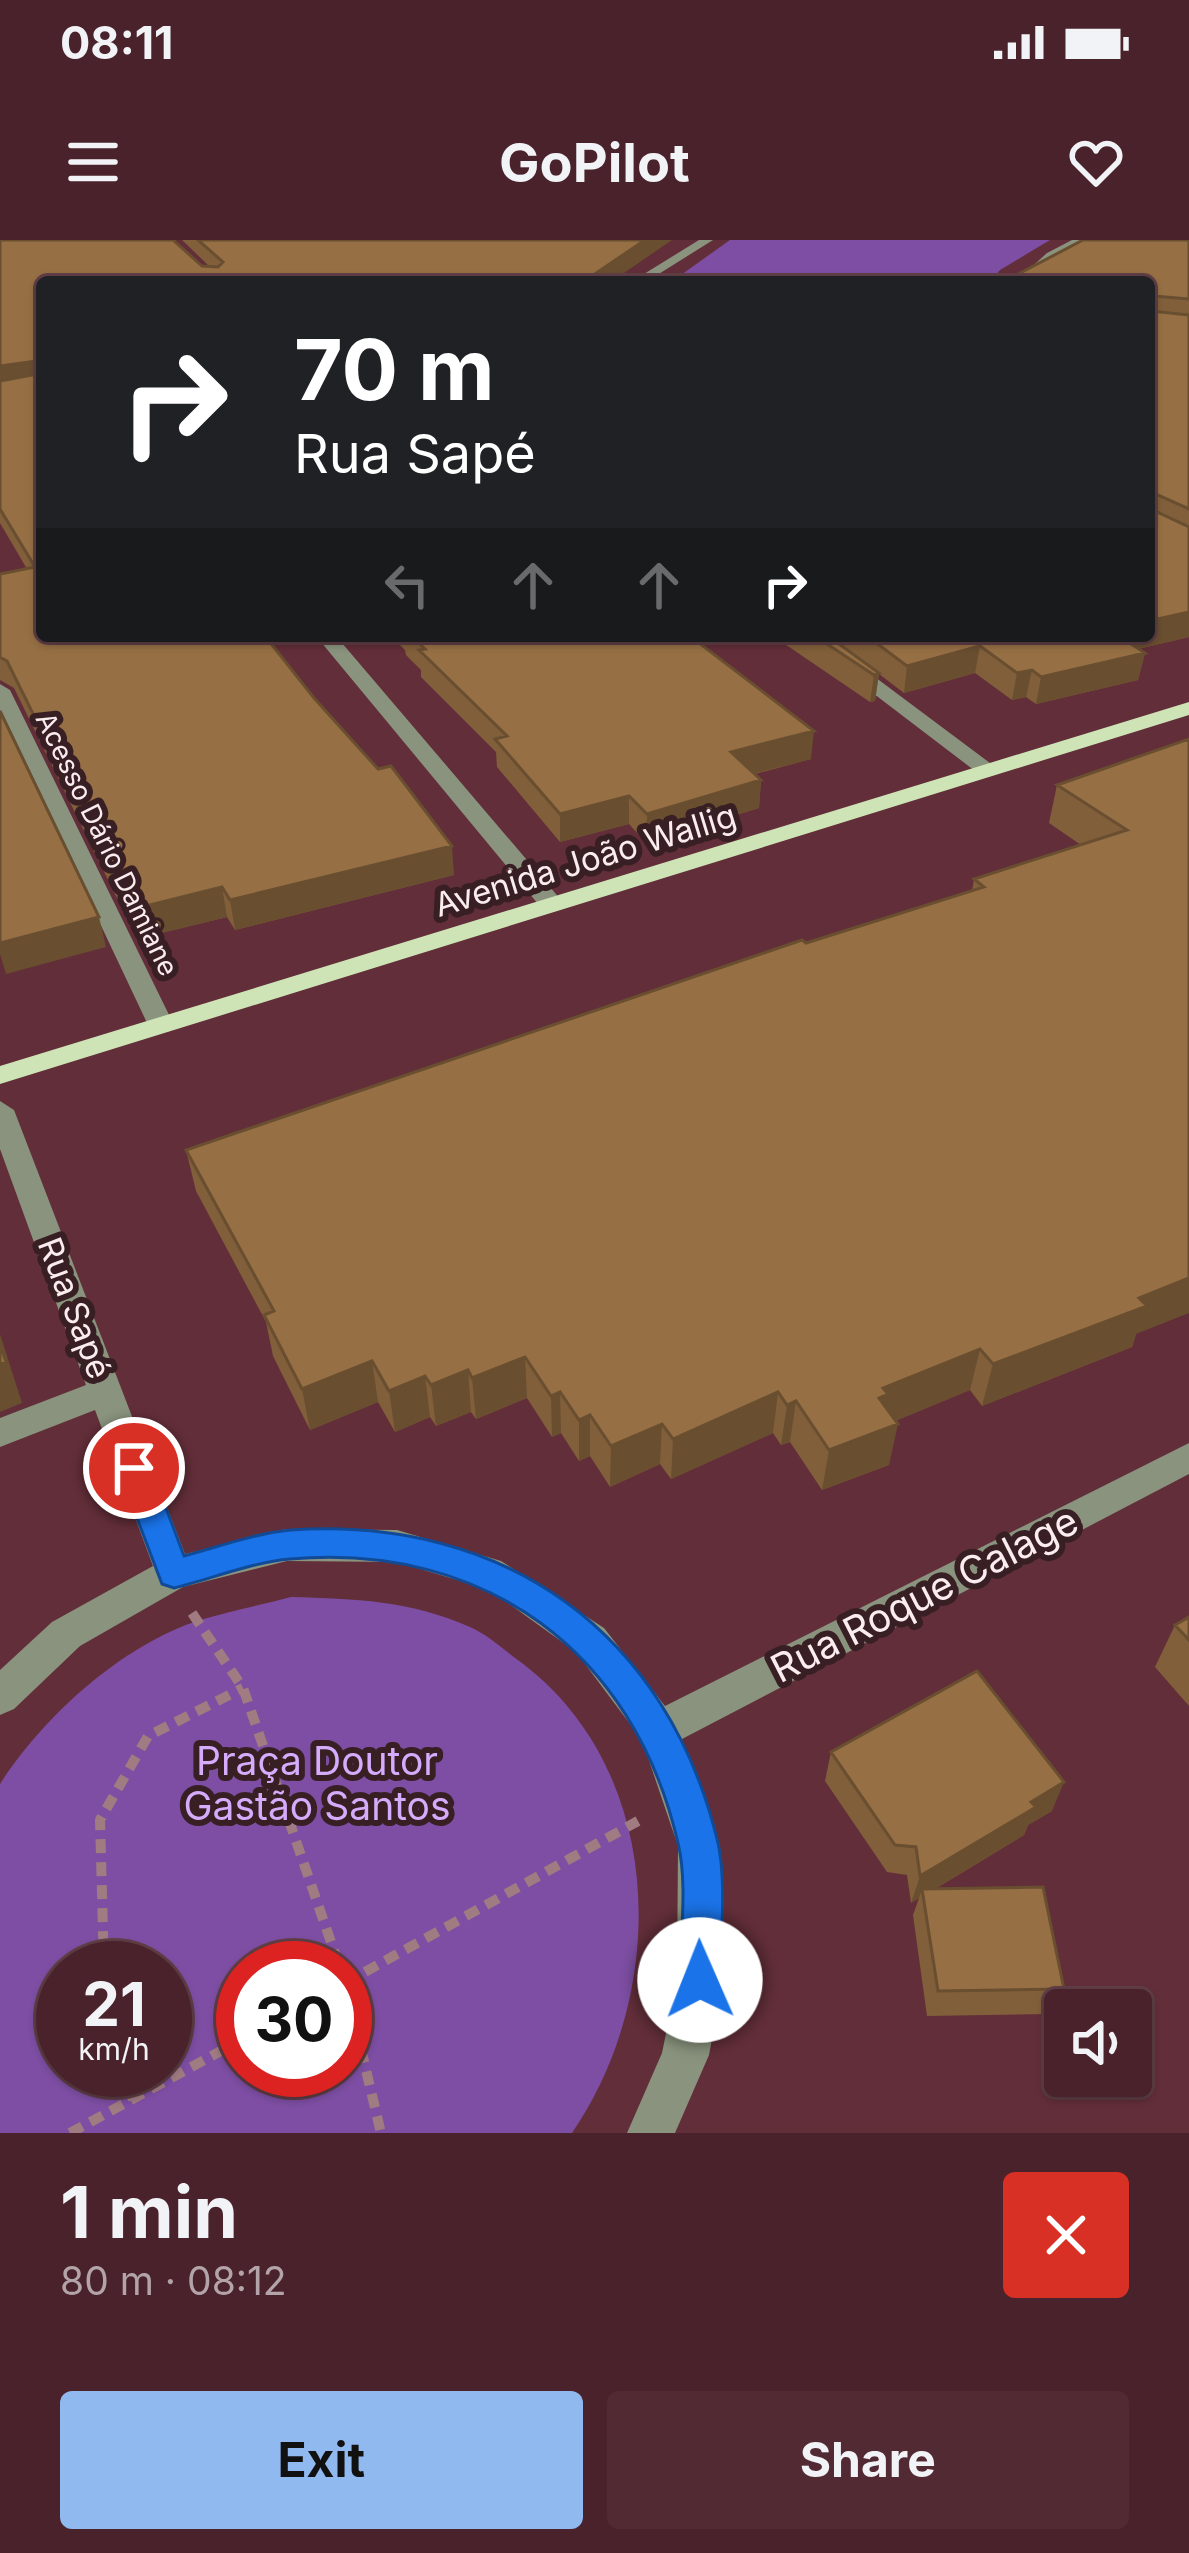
<!DOCTYPE html>
<meta charset="utf-8">
<style>
body{margin:0;font-family:Inter,sans-serif;background:#512a33;color:#f1f3f6;height:100vh;display:flex;flex-direction:column;font-size:45px;white-space:nowrap}
*{box-sizing:border-box;margin:0}
p{font-size:39px;color:#b2a4a9}
.icon{flex:none;width:66px;height:66px;fill:none;stroke:currentColor;stroke-width:2;stroke-linecap:round;stroke-linejoin:round}
.map{position:relative;height:1893px;overflow:hidden}
.drawer{display:flex;flex-direction:column;background:#4a222b;flex:1}
.drawer>*{flex:none}
.top-card{position:absolute;left:36px;top:36px;width:1119px;height:366px;border-radius:12px;box-shadow:0 3px 9px #0004,0 0 0 3px #613f47;background:#202124;color:#fff;overflow:hidden}
.fabs{position:absolute;left:1044px;top:1749px;display:grid;gap:24px}
.fabs a{display:grid;place-items:center;width:108px;height:108px;border-radius:12px;background:#4a222b;box-shadow:0 3px 9px #0004,0 0 0 3px #613f47;font-size:60px}
.speed{position:absolute;left:36px;top:1701px;display:flex;gap:24px;font-size:60px;font-weight:700;text-align:center}
.speed>*{display:grid;place-content:center;width:156px;height:156px;border-radius:50%;background:#4a222b;box-shadow:0 3px 9px #0004,0 0 0 3px #613f47;line-height:1}
.speed small{font-size:30px;font-weight:400}
.speed .limit{border:18px solid #d22;background:#fff;color:#111}
.pin{position:absolute;display:grid;place-items:center;width:102px;height:102px;color:#fff;margin:-51px;border:6px solid #fff;border-radius:50%;box-shadow:0 3px 12px #0007}
.me{position:absolute;width:132px;margin:-66px;rotate:359deg;stroke-linejoin:round;filter:drop-shadow(0 0 9px #0008)}
.turn{display:flex;align-items:center;gap:42px;height:252px;padding:0 60px;font-size:54px}
.turn .icon{width:156px;height:156px;stroke-width:2.5}
.turn b{display:block;font-size:84px;line-height:102px}
.lanes{display:flex;align-items:center;height:114px;padding:0 60px;background:#0003;justify-content:center;gap:60px;direction:ltr}
.lanes .off{opacity:.35}
.round{display:grid;place-items:center;flex:none;width:126px;height:126px;border-radius:12px;background:#512a33}
.headline{display:flex;align-items:center;justify-content:space-between;height:204px;padding:0 60px}
h1{font-size:72px;font-weight:700;line-height:90px}
.primary-button{display:flex;gap:24px;margin-top:auto;padding:24px 60px}
.primary-button a{flex:1;height:138px;border-radius:12px;background:#90b9f0;color:#111;font-size:48px;font-weight:700;line-height:138px;text-align:center}
.primary-button a+a{background:#512a33;color:#f1f3f6}
.status{display:flex;justify-content:space-between;align-items:center;height:84px;padding:0 60px;background:#4a222b;direction:ltr}
.status svg{height:33px;fill:currentColor}
header{display:flex;justify-content:space-between;align-items:center;height:156px;padding:0 60px;background:#4a222b;font-size:54px;font-weight:700}
.map>svg:first-child{display:block}
.green{fill:#7d4ea3;fill-rule:evenodd}
.lines{fill:none;stroke-linecap:round;stroke-linejoin:round}
.path{stroke:#a07b82;stroke-width:10;stroke-dasharray:14 9;stroke-linecap:butt}
.minor{fill:#89937d;fill-rule:evenodd}
.major{fill:#cfe4b6;fill-rule:evenodd}
.wall{fill:#815f3a}
.shaded-wall{fill:#694e30}
.building{fill:#966f44;stroke:#694e30;stroke-width:3}
.route{fill:#1a73e8;stroke:#114b97;stroke-width:3}
.labels{text-anchor:middle;dominant-baseline:central;stroke-width:12;stroke-linejoin:round;paint-order:stroke}
.far-street-label{font-size:27px;fill:#fbedef;stroke:#381f24}
.street-label{font-size:33px;fill:#fbedef;stroke:#381f24}
.near-street-label{font-size:39px;fill:#fbedef;stroke:#381f24}
.near-park-label{font-size:39px;fill:#d5abfc;stroke:#381f24}
</style>
<div class="status"><b>08:11</b><svg viewBox="0 0 49 12"><path d="M0 12V9h3v3zM5 12V6h3v6zM10 12V3h3v9zM15 12V0h3v12zM26 1h20v11H26zM47 4h2v5h-2z"/></svg></div>
<header><svg class="icon" aria-label="menu" viewBox="0 0 24 24"><path d="M4 6h16M4 12h16M4 18h16"/></svg>GoPilot<svg class="icon" aria-label="heart" viewBox="0 0 24 24"><path d="M12 20l-8-8c-3-5 5-10 8-4 3-6 11-1 8 4z"/></svg></header>
<div class="map">
<svg width="1189" height="1893" viewBox="0 0 1189 1893">
<rect width="100%" height="100%" fill="#622e39"/>
<path class="green" d="M730 0H1050L1000 30 990 42H671Z
M291 1357C356 1359 409 1360 470 1387 486 1394 501 1407 515 1418 666 1525 671 1749 572 1893H0V1544C44 1476 122 1405 200 1380 230 1371 261 1365 291 1357ZM63 1728H165V1830H63ZM243 1728H345V1830H243Z"/>
<g class="lines">
<path class="path" d="M192 1373 243 1448 340 1728
M104 1728 100 1580 148 1496 243 1448
M345 1742 381 1893
M345 1743 638 1581
M125 1830 133 1860
M70 1893 243 1799"/>
<path class="minor" d="M699 0H713L646 42H631Z
M1072 0H1087L1055 17 1028 42H1015L1047 13Z
M316 396H336L561 660V670H543Z
M798 396H820L998 529 995 534H979Z
M0 444 10 450 174 785 170 791 161 793 148 785 0 472Z
M0 861 14 870 185 1314 287 1289 397 1290 501 1321 604 1388 665 1466 1189 1203V1234L682 1499 720 1606 723 1740 709 1815 675 1893H627L662 1813 677 1740 678 1606 642 1500 576 1412 490 1350 397 1322 287 1321 183 1347 80 1406 14 1469 0 1475V1430L52 1382 153 1326 95 1170 0 1207V1178L86 1145 0 909Z"/>
<path class="major" d="M1189 462V475L0 844V826Z"/>
</g>
<path class="wall" d="M0 0 209 26 182 0H672L42 42V396L454 635 235 690 227 677 137 699 14 448 0 440V334L27 329 0 283Z
M1189 0V397L1138 409 1145 413 1138 440 1036 464 1026 457 1012 460 975 433 904 453 879 434 875 461 870 462 773 396H1149V42Z
M391 396H690L811 519 755 534 761 540 759 568 646 603 629 584 560 602 497 527 496 512 421 437V430L406 415 405 410Z
M1189 499 1136 1094 1132 1107 982 1166 970 1150 895 1181 889 1225 822 1250 790 1202 781 1205 773 1193 671 1239 660 1224 610 1247 590 1216 579 1221 561 1193 552 1197 527 1158 476 1179 471 1172 436 1186 430 1177 395 1192 378 1162 310 1190 273 1116 266 1082 196 951 186 910 806 703 972 651 974 639 1081 605 1049 583 1057 545Z
M1189 1377V1466L1155 1427 1175 1385Z
M831 1512 1052 1571 1028 1585 1024 1595 935 1649 1064 1749 1050 1774 927 1776 913 1675 919 1658 911 1663 907 1635 887 1632 825 1541Z"/>
<path class="shaded-wall" d="M645 0H672L611 42H583Z
M37 121 41 143 0 149V126Z
M1189 372V397L1104 417 1109 396H1149V381Z
M980 406 975 433 904 453 907 426Z
M1145 413 1138 440 1036 464 1041 437Z
M1032 430 1026 457 1012 460 1017 433Z
M879 433 875 461 870 462 874 435Z
M814 491 811 519 729 540 731 512Z
M761 540 759 568 646 603 647 574Z
M629 556V584L560 602V574Z
M452 606 454 635 235 690 230 660Z
M222 647 227 677 137 699 130 670Z
M99 677 106 707 6 734 0 714V703Z
M1189 1038V1073L1136 1094 1132 1107 982 1166 993 1124 1139 1058Z
M0 1094 22 1163 0 1172Z
M980 1109 970 1150 881 1187 898 1184 889 1225 822 1250 829 1210 879 1158 883 1148Z
M525 1117 527 1158 476 1179 472 1138Z
M372 1121 378 1162 310 1190 302 1149Z
M468 1130 471 1172 436 1186 431 1145Z
M425 1136 430 1177 395 1192 389 1151Z
M560 1152 561 1193 552 1197 551 1156Z
M778 1152 773 1193 671 1239 673 1199Z
M796 1161 790 1202 781 1205 787 1165Z
M590 1175V1216L579 1221V1180Z
M662 1184 660 1224 610 1247 611 1206Z
M1064 1542 1052 1571 1028 1585 1024 1595 923 1656 922 1649 919 1658 911 1663 920 1636 1031 1562Z"/>
<path class="building" d="M0 0H173L202 26 218 27 223 22 198 0H645L583 42H42V396H265L314 458 378 529 391 526 452 606 230 660 222 647 130 670 7 421 0 417V334L35 327 0 269V141L42 133 37 121 0 126Z
M1083 0H1189V59L1154 56 1149 61V42H1003Z
M1149 61 1150 71 1189 75V269L1151 252 1153 270 1189 287V372L1149 381Z
M411 396H690L814 491 731 512 761 540 647 574 629 556 560 574 495 499 507 496 419 410 425 409Z
M815 396H828L879 433 874 435Z
M867 396H1119L1145 413 1041 437 1032 430 1017 433 980 406 907 426Z
M0 471 99 677 0 703Z
M1189 499V1038L1139 1058 1147 1066 993 1124 980 1109 883 1148 888 1154 879 1158 898 1184 829 1210 796 1161 787 1165 778 1152 673 1199 662 1184 611 1206 590 1175 579 1180 560 1152 551 1156 525 1117 472 1138 468 1130 431 1145 425 1136 389 1151 372 1121 302 1149 264 1075 274 1071 186 910 802 700 806 703 984 647 974 639 1127 590 1057 545Z
M0 1104 6 1122 0 1124Z
M1189 1377V1400L1175 1385Z
M977 1431 1064 1542 1031 1562 1036 1567 920 1636 916 1607 895 1605 831 1512Z
M1043 1647 1064 1749 938 1751 922 1649Z"/>
<path class="route" d="M134 1214 146 1218 151 1228 184 1316C218 1307 256 1293 291 1290 506 1276 668 1393 718 1603 727 1645 720 1697 721 1740L715 1755 700 1761 686 1755 680 1740C680 1697 688 1644 678 1603 634 1412 485 1302 290 1319 252 1322 211 1339 174 1348L162 1344 118 1228 123 1218Z"/>
<g class="labels">
<g class="far-street-label">
<text transform="translate(107 604) rotate(64)">Acesso Dário Damiane</text>
</g>
<g class="street-label">
<text transform="translate(585 620) rotate(-17)">Avenida João Wallig</text>
<text transform="translate(75 1068) rotate(69)">Rua Sapé</text>
</g>
<g class="near-street-label">
<text transform="translate(924 1354) rotate(-27)">Rua Roque Calage</text>
</g>
<g class="near-park-label">
<text x="317" y="1520">Praça Doutor<tspan x="317" dy="45">Gastão Santos</tspan></text>
</g>
</g>
</svg>
<div class="fabs">
<a><svg class="icon" aria-label="sound" viewBox="0 0 24 24"><path d="M4 9h4l5-4v14l-5-4H4zM17 9q2 3 0 6"/></svg></a>
</div>
<div class="speed"><div>21<small>km/h</small></div><div class="limit">30</div></div>
<div class="pin" style="left:134px;top:1228px;background:#d93025"><svg class="icon" aria-label="arrive" viewBox="0 0 24 24"><path d="M6 21V4h12l-3 4 3 4H6"/></svg></div>
<svg class="me" style="left:700px;top:1740px" viewBox="-20 -20 40 40"><circle r="19" fill="#fff"/><path d="M0-13L10 11 0 6-10 11z" fill="#1a73e8"/></svg>
<div class="top-card">
<div class="turn"><svg class="icon" aria-label="right" viewBox="0 0 24 24"><path d="M7 20v-9h11M14 6l5 5-5 5"/></svg><div><b>70 m</b>Rua Sapé</div></div>
<div class="lanes"><svg class="icon off" aria-label="left" viewBox="0 0 24 24"><path d="M17 20v-9H6M10 6l-5 5 5 5"/></svg><svg class="icon off" aria-label="ahead" viewBox="0 0 24 24"><path d="M12 20V5M6 11l6-6 6 6"/></svg><svg class="icon off" aria-label="ahead" viewBox="0 0 24 24"><path d="M12 20V5M6 11l6-6 6 6"/></svg><svg class="icon" aria-label="right" viewBox="0 0 24 24"><path d="M7 20v-9h11M14 6l5 5-5 5"/></svg></div>
</div>
</div>
<section class="drawer">
<div class="headline"><div><h1>1 min</h1><p>80 m · 08:12</p></div><a class="round" style="background:#d93025;color:#fff"><svg class="icon" aria-label="close" viewBox="0 0 24 24"><path d="M6 6l12 12M18 6L6 18"/></svg></a></div>
<div class="primary-button"><a>Exit</a><a>Share</a></div>
</section>
